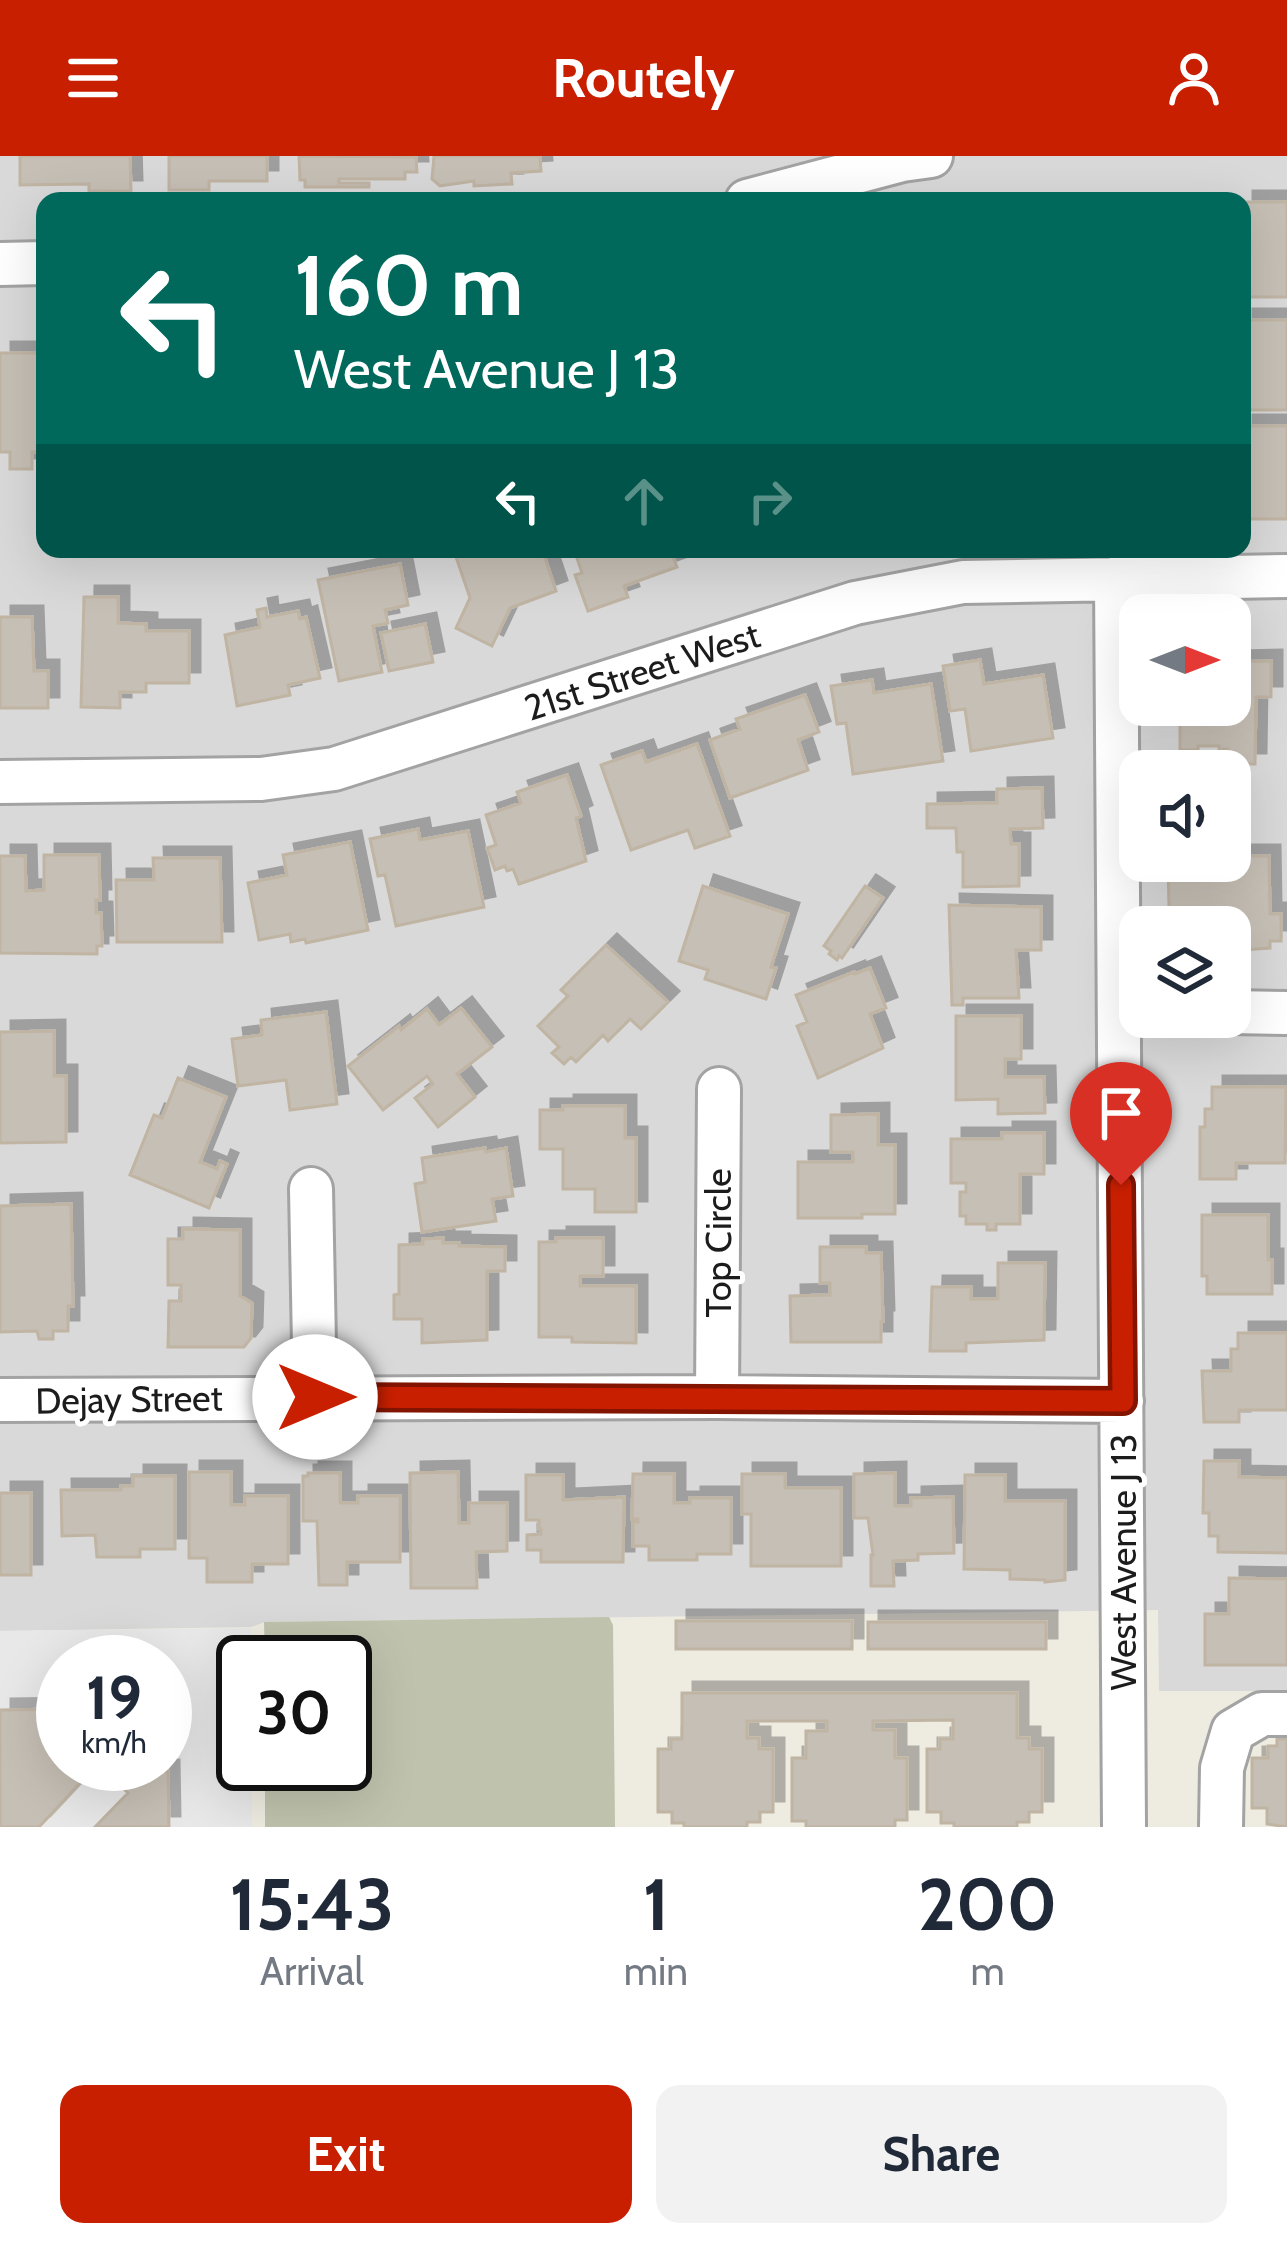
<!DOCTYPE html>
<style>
body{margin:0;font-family:Cabin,sans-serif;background:#f2f2f3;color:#1f2937;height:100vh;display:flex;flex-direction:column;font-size:45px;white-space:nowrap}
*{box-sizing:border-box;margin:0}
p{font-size:39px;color:#747a83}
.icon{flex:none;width:66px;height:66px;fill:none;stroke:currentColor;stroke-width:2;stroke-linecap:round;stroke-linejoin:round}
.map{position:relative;height:1671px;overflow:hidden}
.side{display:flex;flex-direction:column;background:#fff;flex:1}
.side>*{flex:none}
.top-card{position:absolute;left:36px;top:36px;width:1215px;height:366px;border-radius:24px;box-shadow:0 12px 48px #0002;background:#00695c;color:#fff;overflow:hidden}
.needle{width:78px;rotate:90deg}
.controls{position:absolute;left:1119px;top:438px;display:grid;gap:24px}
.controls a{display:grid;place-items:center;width:132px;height:132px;border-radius:24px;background:#fff;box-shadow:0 12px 48px #0002;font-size:60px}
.speed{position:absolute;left:36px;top:1479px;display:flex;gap:24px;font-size:60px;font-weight:700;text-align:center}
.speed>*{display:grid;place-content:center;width:156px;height:156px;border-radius:50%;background:#fff;box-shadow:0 12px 48px #0002;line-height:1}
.speed small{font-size:30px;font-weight:400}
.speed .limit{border:6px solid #111;border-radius:18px;background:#fff;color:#111}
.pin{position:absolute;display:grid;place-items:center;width:102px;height:102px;color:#fff;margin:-123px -51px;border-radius:50% 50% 50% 0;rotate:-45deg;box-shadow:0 0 12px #0007}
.pin .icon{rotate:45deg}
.me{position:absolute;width:132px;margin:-66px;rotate:90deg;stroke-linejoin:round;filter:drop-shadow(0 0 9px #0008)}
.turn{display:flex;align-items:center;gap:42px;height:252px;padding:0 60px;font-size:54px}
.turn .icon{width:156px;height:156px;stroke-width:2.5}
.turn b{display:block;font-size:84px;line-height:102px}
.lanes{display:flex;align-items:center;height:114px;padding:0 60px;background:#0003;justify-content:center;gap:60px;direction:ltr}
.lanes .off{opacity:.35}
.eta{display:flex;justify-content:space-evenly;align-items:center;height:204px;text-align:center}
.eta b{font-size:72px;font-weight:800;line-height:84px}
.action{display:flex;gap:24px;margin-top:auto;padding:24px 60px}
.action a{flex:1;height:138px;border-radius:24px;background:#c81f00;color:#fff;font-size:48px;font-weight:800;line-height:138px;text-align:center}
.action a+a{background:#f2f2f3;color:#1f2937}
header{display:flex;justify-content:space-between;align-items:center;height:156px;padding:0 60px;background:#c81f00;color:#fff;font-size:54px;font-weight:800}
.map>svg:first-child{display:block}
.residential{fill:#dad9d9;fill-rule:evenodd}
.construction{fill:#bfc3ad}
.parking{fill:#e8e8e8;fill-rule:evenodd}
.building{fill:#c6bfb5;stroke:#c0b4a3;stroke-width:3;filter:url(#shadow)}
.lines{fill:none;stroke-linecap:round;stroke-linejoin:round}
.minor-casing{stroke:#a3a3a3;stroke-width:48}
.minor{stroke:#fff;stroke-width:42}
.route-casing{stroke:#821400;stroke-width:30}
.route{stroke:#c81f00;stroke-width:21}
.labels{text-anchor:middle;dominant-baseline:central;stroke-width:10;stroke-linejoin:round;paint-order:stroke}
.street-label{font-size:36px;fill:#1c1c1c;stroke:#fff}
</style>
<header><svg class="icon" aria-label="menu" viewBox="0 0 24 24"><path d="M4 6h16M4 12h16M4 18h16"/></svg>Routely<svg class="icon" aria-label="person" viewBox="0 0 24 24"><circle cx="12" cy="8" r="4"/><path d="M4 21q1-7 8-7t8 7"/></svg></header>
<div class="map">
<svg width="1287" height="1671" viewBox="0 0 1287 1671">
<defs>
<filter id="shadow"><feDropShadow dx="11" dy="-11" stdDeviation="0" flood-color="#0004"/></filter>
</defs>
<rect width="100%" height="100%" fill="#eeece1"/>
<path class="residential" d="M0 0H1287V1535H1159L1158 1454 265 1466 251 1471 0 1475ZM45 45H1242V393H45ZM1140 459H1230V549H1140ZM1140 615H1230V705H1140ZM1140 771H1230V861H1140Z"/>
<path class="construction" d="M609 1461 613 1469 615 1671H265V1608H345V1506H265L264 1466Z"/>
<path class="parking" d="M251 1472V1506H243V1608H252V1671H0V1475ZM63 1506H165V1608H63Z"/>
<path class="building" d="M20 0H130L131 35H89V28L20 29Z
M169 0H267V25H209V34H169Z
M299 0 416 1 417 16H405V23H339V27H369V31H305V24H300Z
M434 0H540L541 15 511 17 512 28 474 30V25L440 30 432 23Z
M1242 46H1287V141H1242Z
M1242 164H1287V254H1242Z
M0 197H45V296H32V313H10V296H0Z
M1242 270H1287V363H1242Z
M479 393H542L556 435 510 452 492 490 456 472 470 442 456 401Z
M574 393H670L677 411 624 430 628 441 588 455 575 419 582 417Z
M400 408 408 449 385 454 388 467 373 470 382 516 339 525 318 424Z
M84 441H118V467L146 468V475H189V527H146V536H120V552L81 551Z
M266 452 267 461 298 455 300 463 306 461 320 522 288 529 290 539 237 550 225 479 260 471 257 454Z
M0 461H32L34 515H48V552H0Z
M425 468 433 506 389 515 381 477Z
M980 504 984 528 1043 519 1053 582 971 595 965 553 950 555 943 510Z
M1271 505V541H1256L1255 608H1228V593H1219V590H1198V594H1180V549H1230V506Z
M872 524 874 537 931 528 943 605 853 618 846 567 837 568 831 530Z
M805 539 819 576 798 584 808 614 730 642 710 584 740 573 736 563Z
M697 588 730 680 695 692 688 674 631 694 601 609 642 595 646 606Z
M567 619 581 660 576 662 586 705 519 728 513 713 507 715 505 710 495 714 487 692 496 689 486 659 521 647 517 636Z
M1042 632 1043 672 1010 673 1011 688H1019V730L963 731V696H957L956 672H927V648L997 647V633Z
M418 673 420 684 468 675 484 751 396 770 385 719 378 720 370 683Z
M1230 683 1231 700H1269L1270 758H1281V785H1270V792L1230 795V771H1184V753H1169L1168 705H1230Z
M350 686 368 774 306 787 305 783 291 786 290 778 259 784 248 727 287 719 283 699Z
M44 699H99L100 744H96V757H101L102 790H97V798L0 797V700H25L26 735 44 734Z
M153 702H220L222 786H117L116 724H154Z
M703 730 788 758 771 811 776 812 766 843 705 823 708 814 679 805Z
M865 730 883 742 842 802 839 800 837 804 829 798 831 795 824 790Z
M949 749 1041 751V794H1016L1019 842H963V849H952Z
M606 789 668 846 641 873 630 863 608 885 603 879 576 906 571 901 564 908 552 897 559 891 538 870 568 840 561 834Z
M870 812 886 852 870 858 883 892 818 922 797 870 807 866 796 839 854 816 855 818Z
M461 852 492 891 457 918 475 941 438 971 415 942 433 928 427 920 383 954 348 910 399 870 401 874 427 853 439 869Z
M326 856 337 948 290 954 286 924 238 930 232 883 262 879 261 864Z
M956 860H1021V903H1005V921H1044L1045 957 998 958V943L956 944Z
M54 875V920H66V986L0 987V876Z
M178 922 226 941 200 1006 217 1013 220 1005 227 1008 209 1052 130 1019 154 959 162 962Z
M1212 931H1286L1285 1007H1236V1023H1200V971H1205V953H1212Z
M563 950H625V982H636V1056H595V1033H563V993H540V954H563Z
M878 958V989H895V1058H862V1062H798V1006H853V996H831V959Z
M1002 977H1044V1018H1020V1068H996V1074H987V1068H966V1060H960V1036H966V1027H951V983H1002Z
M485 992 486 996 506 992 513 1040 492 1043 496 1065 422 1076 415 1028 425 1026 422 1002Z
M71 1048 73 1150H68V1175H53V1183H39L37 1175 0 1176V1050Z
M1202 1059H1268V1104H1272V1138H1207V1120H1202Z
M183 1073 240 1074V1140L252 1147 251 1182 244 1191H168L169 1145H181V1129H168V1083H183Z
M443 1082V1087H459V1090L505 1091V1115H487V1184L422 1187V1163H394V1139L399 1138V1089L423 1088V1083Z
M556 1082H603V1120H580V1130H636V1187L572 1186V1181H539V1086H556Z
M820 1091H866V1097H881L883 1165H881V1186H791L790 1140 830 1139V1127H820Z
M998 1107H1045L1044 1184 966 1187V1195H930L932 1131H971V1143H998Z
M1238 1177H1287V1254H1239V1266H1204L1202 1215H1231V1193H1238Z
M1204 1305H1239V1321L1287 1322V1397L1218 1396V1380H1209V1357H1203Z
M189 1316H231V1349H245V1340H288V1408H252V1426H207V1402H189Z
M458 1316 459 1367H469V1347H507V1395L476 1396 477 1432H411L410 1317Z
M308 1317H340V1347H358V1340H400V1406H347V1429H319L317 1365H303V1320H308Z
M895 1317V1350H911V1342L953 1341 954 1397 918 1398V1404L893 1405 894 1430H871V1399H873L868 1362H854V1318Z
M633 1318H674V1347H690V1342H731V1398H697V1404H649V1390H633V1366H638V1363H632Z
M742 1318H785V1332H841V1410H751V1358H742Z
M526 1319H563V1344L624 1341 623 1406H541V1394H527V1379L541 1378V1373H539V1364H526Z
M965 1319H1005V1345H1065V1424L1045 1426V1424L1010 1423V1414L964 1413Z
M133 1320H175V1393H140V1401H97L95 1379 62 1380 61 1334H121V1330H133Z
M0 1337H31V1419H0Z
M1229 1422 1287 1423V1509H1205V1458H1229Z
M676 1465H852V1493H676Z
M868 1466H1046V1493H868Z
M682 1537H1017V1582H1029V1593H1042V1656H1029V1666H1017V1671H954V1667H941V1656H927V1593H940V1583H953V1564L873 1565V1574H895V1602H907V1664H895V1671H806V1665H792V1602H806V1575H827V1565H747V1582H759V1593H773V1656H760V1666H747V1671H684V1667H672V1656H658V1593H671V1583H682Z
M63 1553V1608H98L39 1671H0V1554Z
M1277 1583H1287V1671L1267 1668V1652H1252V1602H1268V1590H1277Z
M168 1615 169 1671H95L128 1637 119 1628 131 1616Z"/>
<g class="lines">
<g class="minor-casing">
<path id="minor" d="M747 45 902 4 931 0
M0 108 45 107
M1116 422 1124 1671
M0 626 261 623 334 613 855 447 963 426 1287 420
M1230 856 1287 857
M311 1033 315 1241
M717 1241 719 933
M0 1244 717 1241 1122 1245
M1221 1671 1222 1612 1233 1575 1262 1558H1287"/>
</g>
<use href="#minor" class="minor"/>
</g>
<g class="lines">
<g class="route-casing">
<path id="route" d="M315 1241 1123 1245 1121 1029"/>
</g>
<use href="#route" class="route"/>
</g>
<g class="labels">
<g class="street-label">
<text transform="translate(642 515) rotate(-18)">21st Street West</text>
<text transform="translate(718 1087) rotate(-90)">Top Circle</text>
<text transform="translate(129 1243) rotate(-1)">Dejay Street</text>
<text transform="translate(1123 1406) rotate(-90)">West Avenue J 13</text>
</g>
</g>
</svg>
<div class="controls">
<a><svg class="needle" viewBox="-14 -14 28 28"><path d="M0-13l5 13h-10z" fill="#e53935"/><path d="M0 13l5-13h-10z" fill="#747a83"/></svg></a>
<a><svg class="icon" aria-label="sound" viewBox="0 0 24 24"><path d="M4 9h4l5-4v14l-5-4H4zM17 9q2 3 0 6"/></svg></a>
<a><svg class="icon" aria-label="layers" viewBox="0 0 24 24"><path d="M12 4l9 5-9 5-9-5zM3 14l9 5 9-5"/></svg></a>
</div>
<div class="speed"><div>19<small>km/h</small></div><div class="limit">30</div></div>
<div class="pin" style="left:1121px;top:1029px;background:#d93025"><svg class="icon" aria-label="arrive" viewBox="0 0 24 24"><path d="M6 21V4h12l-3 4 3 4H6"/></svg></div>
<svg class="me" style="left:315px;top:1241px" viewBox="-20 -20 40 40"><circle r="19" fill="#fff"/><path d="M0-13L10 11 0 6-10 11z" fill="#c81f00"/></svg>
<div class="top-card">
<div class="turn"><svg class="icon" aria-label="left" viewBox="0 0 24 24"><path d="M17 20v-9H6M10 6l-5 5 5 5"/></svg><div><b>160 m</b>West Avenue J 13</div></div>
<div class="lanes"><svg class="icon" aria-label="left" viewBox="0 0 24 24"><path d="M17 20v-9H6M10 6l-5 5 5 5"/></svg><svg class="icon off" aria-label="ahead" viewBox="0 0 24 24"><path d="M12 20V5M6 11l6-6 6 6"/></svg><svg class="icon off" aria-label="right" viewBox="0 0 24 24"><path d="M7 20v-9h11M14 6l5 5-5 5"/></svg></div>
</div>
</div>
<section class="side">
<div class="eta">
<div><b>15:43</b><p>Arrival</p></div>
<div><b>1</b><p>min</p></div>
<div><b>200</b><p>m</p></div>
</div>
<div class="action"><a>Exit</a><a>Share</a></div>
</section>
